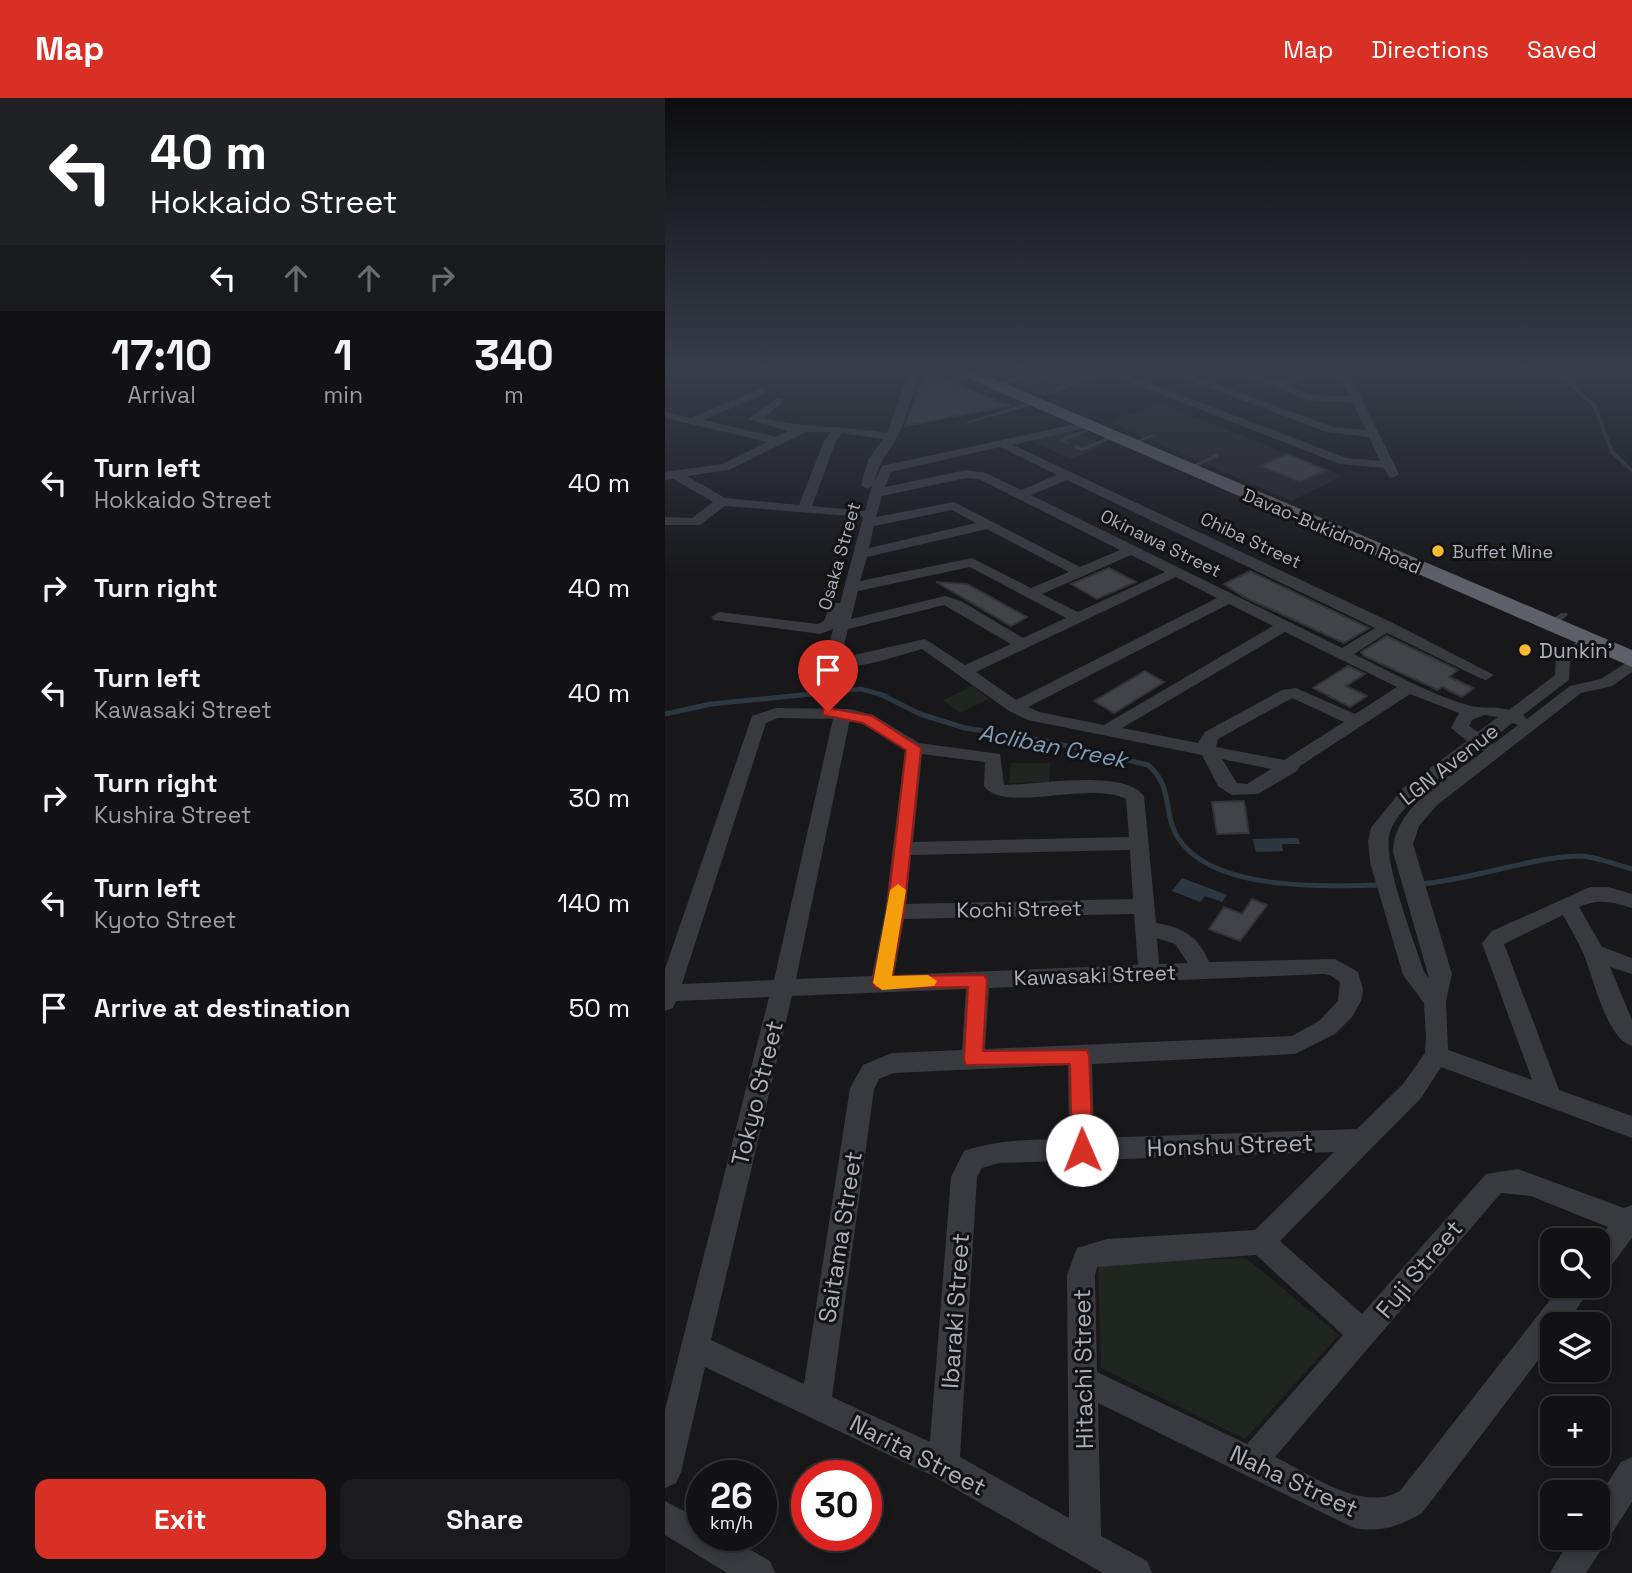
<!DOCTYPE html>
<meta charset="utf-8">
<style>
body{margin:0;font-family:"Space Grotesk",sans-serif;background:#1b1b1d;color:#f1f3f6;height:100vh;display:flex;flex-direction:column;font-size:26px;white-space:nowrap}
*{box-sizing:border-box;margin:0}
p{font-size:23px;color:#9c9ea0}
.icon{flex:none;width:38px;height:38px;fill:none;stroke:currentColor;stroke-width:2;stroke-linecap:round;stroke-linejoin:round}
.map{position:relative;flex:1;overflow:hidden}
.panel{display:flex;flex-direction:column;background:#121214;width:665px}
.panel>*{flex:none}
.hud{background:#202124;color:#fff;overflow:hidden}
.tools{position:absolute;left:875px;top:1130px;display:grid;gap:14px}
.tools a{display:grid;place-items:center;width:70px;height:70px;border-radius:14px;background:#121214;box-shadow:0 4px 10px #0003,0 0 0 2px #313234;font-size:35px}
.speed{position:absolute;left:21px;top:1362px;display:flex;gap:14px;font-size:35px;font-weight:700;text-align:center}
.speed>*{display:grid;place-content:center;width:91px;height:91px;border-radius:50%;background:#121214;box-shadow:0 4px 10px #0003,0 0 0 2px #313234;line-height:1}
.speed small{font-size:18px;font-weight:400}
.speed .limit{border:10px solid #d22;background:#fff;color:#111}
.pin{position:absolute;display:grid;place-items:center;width:60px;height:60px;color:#fff;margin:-72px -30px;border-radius:50% 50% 50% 0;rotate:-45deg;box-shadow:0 0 7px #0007}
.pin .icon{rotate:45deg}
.me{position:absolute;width:77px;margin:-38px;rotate:359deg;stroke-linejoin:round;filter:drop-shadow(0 0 5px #0008)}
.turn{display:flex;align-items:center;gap:24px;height:147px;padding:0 35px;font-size:32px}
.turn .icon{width:91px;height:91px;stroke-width:2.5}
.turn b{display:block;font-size:49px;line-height:60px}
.lanes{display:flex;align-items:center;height:66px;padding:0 35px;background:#0003;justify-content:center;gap:35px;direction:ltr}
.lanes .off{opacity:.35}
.eta{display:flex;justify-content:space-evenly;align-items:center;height:119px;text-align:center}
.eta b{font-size:42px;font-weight:700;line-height:49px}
.action{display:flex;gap:14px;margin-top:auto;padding:14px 35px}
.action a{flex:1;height:80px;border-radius:14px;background:#d93025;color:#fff;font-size:28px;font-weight:700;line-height:80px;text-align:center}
.action a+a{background:#1b1b1d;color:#f1f3f6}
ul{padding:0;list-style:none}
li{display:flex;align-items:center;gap:21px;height:105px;padding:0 35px}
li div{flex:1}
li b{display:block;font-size:26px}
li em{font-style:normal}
header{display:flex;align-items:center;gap:42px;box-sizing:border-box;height:98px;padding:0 35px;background:#d93025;color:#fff}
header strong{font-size:33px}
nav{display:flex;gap:38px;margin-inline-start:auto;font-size:24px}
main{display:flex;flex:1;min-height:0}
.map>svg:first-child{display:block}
.built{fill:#242428}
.green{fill:#1e261f}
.water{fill:#2d3740}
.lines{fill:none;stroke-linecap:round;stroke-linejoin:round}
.stream-far2{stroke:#2d3740;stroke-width:3.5}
.stream-far1{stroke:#2d3740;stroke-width:4.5}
.stream{stroke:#2d3740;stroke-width:5}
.building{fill:#424348;stroke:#323237;stroke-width:2}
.service{fill:#393a40;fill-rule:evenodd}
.minor{fill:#393a40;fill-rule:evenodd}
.trunk{fill:#5d6068;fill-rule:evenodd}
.route{fill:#d93025;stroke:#8d1f18;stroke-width:2}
.slow{fill:#f59e0b}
.poi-dot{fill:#fab931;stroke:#131316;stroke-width:2.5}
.labels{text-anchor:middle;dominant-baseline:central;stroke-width:6;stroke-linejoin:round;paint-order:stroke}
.far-street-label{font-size:18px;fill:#aaafbb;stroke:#131316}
.far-poi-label{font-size:18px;fill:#aaafbb;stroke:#131316;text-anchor:start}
.poi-label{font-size:21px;fill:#aaafbb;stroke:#131316;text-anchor:start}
.street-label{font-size:21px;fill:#aaafbb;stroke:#131316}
.water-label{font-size:23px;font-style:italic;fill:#809db7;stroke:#131316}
.near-street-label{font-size:24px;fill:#aaafbb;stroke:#131316}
</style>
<header>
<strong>Map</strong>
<nav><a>Map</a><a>Directions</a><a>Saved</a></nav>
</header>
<main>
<section class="panel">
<div class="hud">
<div class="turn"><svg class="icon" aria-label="left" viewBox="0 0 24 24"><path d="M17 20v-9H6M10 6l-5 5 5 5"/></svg><div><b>40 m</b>Hokkaido Street</div></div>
<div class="lanes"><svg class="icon" aria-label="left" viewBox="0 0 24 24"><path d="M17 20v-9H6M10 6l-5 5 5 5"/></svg><svg class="icon off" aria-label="ahead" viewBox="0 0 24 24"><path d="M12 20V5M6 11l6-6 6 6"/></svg><svg class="icon off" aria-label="ahead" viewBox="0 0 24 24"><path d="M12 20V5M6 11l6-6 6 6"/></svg><svg class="icon off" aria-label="right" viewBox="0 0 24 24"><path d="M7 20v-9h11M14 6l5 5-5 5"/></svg></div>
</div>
<div class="eta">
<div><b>17:10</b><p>Arrival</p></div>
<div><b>1</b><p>min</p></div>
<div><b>340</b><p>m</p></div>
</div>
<ul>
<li><svg class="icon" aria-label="left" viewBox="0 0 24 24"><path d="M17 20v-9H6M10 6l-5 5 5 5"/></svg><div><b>Turn left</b><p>Hokkaido Street</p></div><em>40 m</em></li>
<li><svg class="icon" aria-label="right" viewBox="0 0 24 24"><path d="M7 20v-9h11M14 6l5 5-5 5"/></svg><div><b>Turn right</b></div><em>40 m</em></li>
<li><svg class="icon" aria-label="left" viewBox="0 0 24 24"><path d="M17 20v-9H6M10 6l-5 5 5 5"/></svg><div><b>Turn left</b><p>Kawasaki Street</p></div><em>40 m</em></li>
<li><svg class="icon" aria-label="right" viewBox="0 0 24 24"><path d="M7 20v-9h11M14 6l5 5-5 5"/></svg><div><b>Turn right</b><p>Kushira Street</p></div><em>30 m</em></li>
<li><svg class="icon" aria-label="left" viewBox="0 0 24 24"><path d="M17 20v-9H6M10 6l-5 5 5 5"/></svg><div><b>Turn left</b><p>Kyoto Street</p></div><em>140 m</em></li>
<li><svg class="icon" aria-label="arrive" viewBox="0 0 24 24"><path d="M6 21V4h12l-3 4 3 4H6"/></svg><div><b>Arrive at destination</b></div><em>50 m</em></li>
</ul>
<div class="action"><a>Exit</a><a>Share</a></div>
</section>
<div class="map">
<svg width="967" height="1475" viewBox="0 0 967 1475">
<rect width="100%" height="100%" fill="#18181b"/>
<path class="built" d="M393 271H408L432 281 378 299 348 287Z
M494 305 678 378 626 403 444 324Z
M407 332 441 347 405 361 363 342Z"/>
<path class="green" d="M308 588 324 601 295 615 278 602Z
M346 665H385L384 684 344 685Z
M581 1160 674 1237 580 1341 436 1270 433 1165Z"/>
<path class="water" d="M633 740 635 746H617L618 753 591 754 588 741Z
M517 780 562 797 557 804 540 798 535 804 507 793Z"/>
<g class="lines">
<path class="stream-far2" d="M888 271 929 307 947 354 967 373"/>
<path class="stream-far1" d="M128 598 196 591 221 598"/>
<path class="stream" d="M215 596 255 616 300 630 382 643 483 667C508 687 498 716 513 740 548 794 659 788 716 787
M0 616 46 606 146 596
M754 786C808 782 860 760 914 758 931 758 951 767 967 771"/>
</g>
<path class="building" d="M260 273 295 287 344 308 240 328Z
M622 356 661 372 635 384 595 368Z
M444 470 471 484 432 501 406 486Z
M585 473 704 530 679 545 579 499 559 486Z
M271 484 302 486 362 519 346 528Z
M722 538 793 572 784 579 809 590 797 599 777 589 773 592 699 558 696 554Z
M683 568 700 576 681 588 702 598 685 609 648 590Z
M480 573 499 584 449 615 429 603Z
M579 703 584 735 552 736 547 704Z
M587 801 602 807 575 843 544 831 559 809 577 816Z"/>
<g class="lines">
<path class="service" d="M393 273 421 279 416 285 386 296 384 295V293L412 283 414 280 393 277 363 286 360 284Z
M369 303 372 305 371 306 305 325 300 324Z
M426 329 431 330 401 342 404 344V346H400L393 342Z
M486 337 491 338 466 347 461 346Z
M446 338 451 339 417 353 408 349 411 347 417 349Z
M551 356 553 357V359L524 372 519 371Z
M896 515H902L903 517 889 528H883V524Z"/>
<path class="minor" d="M248 271H258C247 292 244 315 234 335 224 355 216 359 209 385L217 368 420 324 424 325V329L348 347 728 525 829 577 821 582 815 580 722 535 689 556C727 574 765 597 806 608 817 611 831 608 844 612L890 577 891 559 918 539H930V545L905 564 904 582 858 617 862 621 905 588 936 581 967 561V574L947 588 916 595 771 708 754 728 748 746 787 876 781 903 783 952 867 982 817 845 827 833 925 789H943L967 796V810C947 804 934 800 914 809L937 849 967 860V876L945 869 967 922V948C941 940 929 881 919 857 913 843 905 830 898 817L839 846 894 992 967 1018V1040L776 969 756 1000 615 1143 697 1216 821 1076 853 1071 959 1110 967 1107V1140L943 1172 933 1176 932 1143 943 1129 866 1098 836 1095 610 1359C646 1376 696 1415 735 1393L896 1188H927L901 1227H887V1244L757 1415C735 1428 715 1435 689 1430L433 1305 436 1438 482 1463 487 1475H438L268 1378 40 1269 16 1374 11 1385 0 1390V1312L104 899 11 903 8 910 0 913V871L87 618 111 610 185 611 208 617 254 645 335 656 339 687C371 687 459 670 479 698L491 825C518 829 534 839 544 864L670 861 693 874 698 892 696 903 687 919 670 936 630 956 427 966 429 1040 692 1031 738 986 760 955 761 939 759 905 738 877 705 764 703 743 706 730 738 690 802 643 786 630 794 615 745 596 635 668 632 673 593 696 567 697 553 688 537 657 363 622 344 613 257 551C238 556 173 579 159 565L168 531 155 536 49 522 46 519 54 514 153 526 159 523 166 505H175L198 419 60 408 35 427H0V419L27 420 48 404 8 381 0 382V374L57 366 102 344 0 320V314L26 320 97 290 102 293 101 295 39 322 112 339 123 333 83 321 113 300 117 301V305L98 320C137 330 180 328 222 335L238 290ZM141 334H166L159 343 134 407 60 400 22 378 64 372ZM177 335 218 341 203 362 196 387 202 391 207 388 200 413 147 408 171 343ZM335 349 392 377 356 392 321 375 301 372 220 389 226 374ZM301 380 314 381 455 452 415 469 289 404 211 419 217 398ZM402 382 710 530 677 550 366 397ZM287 412 311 425 204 450 209 428ZM322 431 404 474 366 490 307 460 195 483 202 459ZM466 457 500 474 413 514 377 496ZM305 469 401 520 358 540 296 503 280 498 186 521 193 493ZM511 479 552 500 351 602 311 574ZM564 506 608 528 439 627 374 614 363 609ZM279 507 346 546 300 567 260 541 176 560 183 531ZM620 534 732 589 690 616 631 590 617 592 540 634 533 645 457 630ZM627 600 679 624 619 662 551 649 553 641ZM819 617 833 619 813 634 804 628 807 622ZM113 620 168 621 109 882 17 886 101 625ZM185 621 196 625 240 652 220 814 207 878 131 881ZM847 625 853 627 828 646 825 643ZM814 651 819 653C786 678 729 707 728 754L764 880 759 874C750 845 716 760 725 734 734 705 789 670 814 651ZM257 656 320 664 319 688C338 716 426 682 461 701L464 739 248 744ZM557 661 606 671 582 686 572 685ZM465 752 468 801 241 806 246 757ZM469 816 473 867 229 877 239 821ZM492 840 510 846 523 865 494 866ZM658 876 665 877 675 884 673 903 654 923 627 938 320 951 324 890ZM301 891 297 952 227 955 198 967 185 990 139 1286 46 1242 127 898ZM403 967 404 1041C368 1042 333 1041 299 1053L286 1079 265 1344 167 1299 209 991 214 981 229 975ZM669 1054 590 1132 442 1141 412 1150 402 1177 404 1420 295 1359 312 1079 317 1070 334 1065ZM591 1157 678 1237 582 1346 432 1274 430 1177 432 1169Z
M373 271H391L328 291 323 288Z
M431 271H447L681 360 715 363 704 339 662 334 494 271H510L668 329 701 332 688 305 642 302 559 271H575L612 284 627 277V271H637L636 281 622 288 647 297 685 298 672 271H682L734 376 728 380 724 379 719 370 675 366Z
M967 1359V1404L921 1475H885L906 1440H933V1400L956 1364Z
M0 1403 37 1423V1437H60L105 1463 110 1475H62L0 1437Z"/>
<path class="trunk" d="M282 271H306L967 552V569Z"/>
</g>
<linearGradient id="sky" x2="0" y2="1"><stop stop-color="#0d0d0f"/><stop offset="0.57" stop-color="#373d4a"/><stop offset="1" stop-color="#373d4a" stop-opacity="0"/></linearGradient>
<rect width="967" height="478" fill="url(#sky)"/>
<path class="route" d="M163 610 207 618 256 650 239 814 227 878 319 877 322 882 318 953 422 952 424 958 428 1052 425 1058 417 1061 410 1058 407 1052 405 966 301 967 299 961 303 889 210 890 208 885 222 814 241 652 198 625 158 617V611Z"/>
<path class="slow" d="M233 786 241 792 227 878 263 877 272 883 269 888 217 892 208 885 225 792Z"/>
<g class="poi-dot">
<circle cx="773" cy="453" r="7"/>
<circle cx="860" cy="552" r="7"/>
</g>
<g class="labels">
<g class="far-street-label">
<text transform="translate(667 433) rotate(23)">Davao-Bukidnon Road</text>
<text transform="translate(586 442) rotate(25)">Chiba Street</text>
<text transform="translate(496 445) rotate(26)">Okinawa Street</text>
<text transform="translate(174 458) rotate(-74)">Osaka Street</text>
</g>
<g class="far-poi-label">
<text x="787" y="453">Buffet Mine</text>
</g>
<g class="poi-label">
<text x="874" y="552">Dunkin'</text>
</g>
<g class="street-label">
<text transform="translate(784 666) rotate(-38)">LGN Avenue</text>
<text transform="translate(354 811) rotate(-1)">Kochi Street</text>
<text transform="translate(430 877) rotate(-2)">Kawasaki Street</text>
</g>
<g class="water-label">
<text transform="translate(388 648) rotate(11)">Acliban Creek</text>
</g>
<g class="near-street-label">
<text transform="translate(92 995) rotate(-76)">Tokyo Street</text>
<text transform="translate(565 1047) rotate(-2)">Honshu Street</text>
<text transform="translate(175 1139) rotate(-81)">Saitama Street</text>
<text transform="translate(754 1171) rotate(-50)">Fuji Street</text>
<text transform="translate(290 1213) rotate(-86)">Ibaraki Street</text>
<text transform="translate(418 1271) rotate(-91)">Hitachi Street</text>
<text transform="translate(253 1357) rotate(27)">Narita Street</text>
<text transform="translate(629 1383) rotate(25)">Naha Street</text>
</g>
</g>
</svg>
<div class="tools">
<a><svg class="icon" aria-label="search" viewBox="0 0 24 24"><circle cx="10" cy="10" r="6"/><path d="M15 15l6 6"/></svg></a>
<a><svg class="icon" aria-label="layers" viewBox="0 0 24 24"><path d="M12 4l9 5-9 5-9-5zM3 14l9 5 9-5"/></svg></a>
<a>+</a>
<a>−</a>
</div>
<div class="speed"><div>26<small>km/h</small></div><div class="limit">30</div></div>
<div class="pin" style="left:163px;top:614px;background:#d93025"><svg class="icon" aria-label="arrive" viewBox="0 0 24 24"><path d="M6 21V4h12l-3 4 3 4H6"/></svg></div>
<svg class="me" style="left:417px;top:1052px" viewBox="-20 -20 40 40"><circle r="19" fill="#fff"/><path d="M0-13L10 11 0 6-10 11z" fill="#d93025"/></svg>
</div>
</main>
